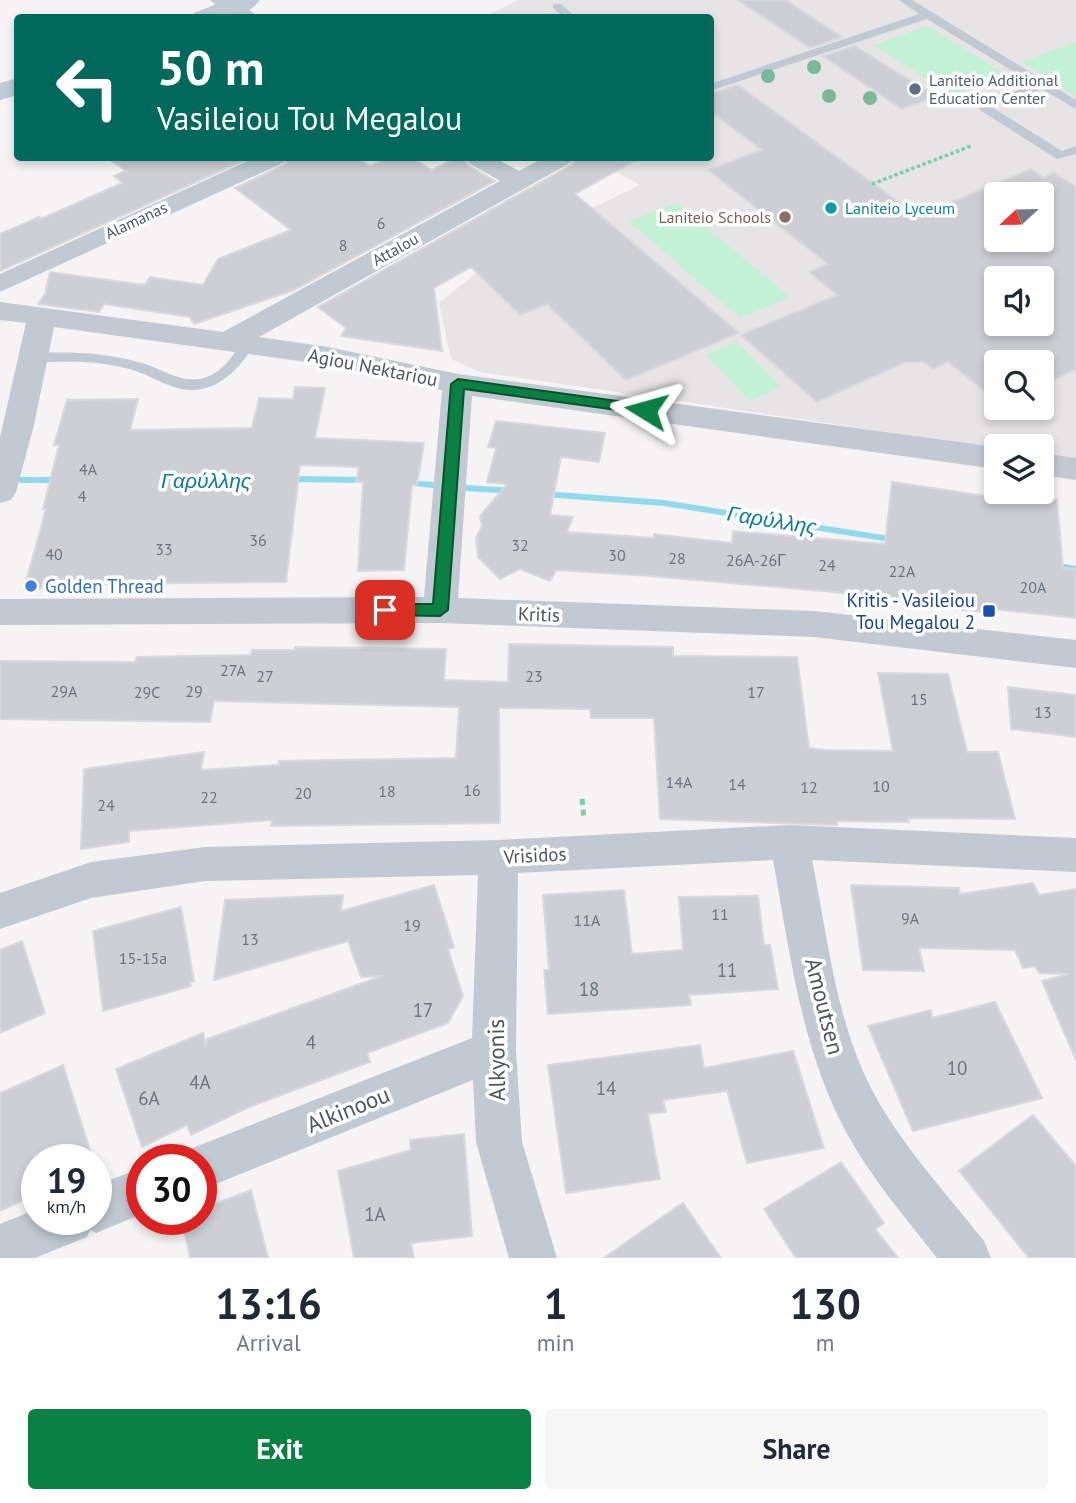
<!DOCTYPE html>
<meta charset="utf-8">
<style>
body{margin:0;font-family:"PT Sans",sans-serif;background:#f6f6f7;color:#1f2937;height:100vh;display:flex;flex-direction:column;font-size:26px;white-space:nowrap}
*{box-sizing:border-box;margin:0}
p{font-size:23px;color:#747a83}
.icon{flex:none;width:38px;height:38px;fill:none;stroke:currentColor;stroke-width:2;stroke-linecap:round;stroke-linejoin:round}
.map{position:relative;height:1258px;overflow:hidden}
.details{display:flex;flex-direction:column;background:#fff;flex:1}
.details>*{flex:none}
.banner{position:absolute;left:14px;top:14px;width:700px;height:147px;border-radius:7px;box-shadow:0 4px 10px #0003;background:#00695c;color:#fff;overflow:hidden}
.needle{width:46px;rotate:248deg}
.buttons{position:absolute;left:984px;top:182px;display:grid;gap:14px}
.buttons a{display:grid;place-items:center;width:70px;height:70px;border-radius:7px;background:#fff;box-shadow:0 4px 10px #0003;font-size:35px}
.speed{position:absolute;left:21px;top:1144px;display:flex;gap:14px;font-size:35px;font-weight:700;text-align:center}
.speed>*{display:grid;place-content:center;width:91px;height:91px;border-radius:50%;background:#fff;box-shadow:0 4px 10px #0003;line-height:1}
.speed small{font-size:18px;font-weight:400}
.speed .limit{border:10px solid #d22;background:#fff;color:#111}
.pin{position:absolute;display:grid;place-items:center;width:60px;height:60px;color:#fff;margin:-30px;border-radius:14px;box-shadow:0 4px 10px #0006}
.me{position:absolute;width:77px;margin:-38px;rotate:278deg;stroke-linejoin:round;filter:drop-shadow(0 0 5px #0008)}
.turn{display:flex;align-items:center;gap:24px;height:147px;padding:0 28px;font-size:32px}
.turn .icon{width:91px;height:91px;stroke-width:2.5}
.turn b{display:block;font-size:49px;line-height:60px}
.eta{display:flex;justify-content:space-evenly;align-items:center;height:119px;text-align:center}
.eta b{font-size:42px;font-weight:800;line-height:49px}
.action{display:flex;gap:14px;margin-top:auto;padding:14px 28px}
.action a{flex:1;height:80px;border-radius:7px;background:#0b8043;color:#fff;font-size:28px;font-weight:800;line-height:80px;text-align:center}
.action a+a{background:#f6f6f7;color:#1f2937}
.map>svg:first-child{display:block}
.education{fill:#e6e4e5;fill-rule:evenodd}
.green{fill:#c3f1d5}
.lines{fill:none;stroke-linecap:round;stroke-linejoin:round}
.stream{fill:#90daee;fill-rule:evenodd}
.building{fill:#cdcfd5;stroke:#d7d9de;stroke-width:2;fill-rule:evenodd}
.path-far1{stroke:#7ad0a6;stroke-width:3.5;stroke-dasharray:3.5 2.5;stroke-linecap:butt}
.path{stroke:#7ad0a6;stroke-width:5;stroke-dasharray:6 4.5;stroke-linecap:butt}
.lane{fill:#c1cad2;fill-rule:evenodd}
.street{fill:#c1cad2;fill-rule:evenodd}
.secondary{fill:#c1cbd6;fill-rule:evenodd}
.tree{fill:#7bb799}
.route{fill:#0b8043;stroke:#07532c;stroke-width:2}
.service-dot{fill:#5c6f8a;stroke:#fff;stroke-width:2.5}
.culture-dot{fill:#0f9aa8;stroke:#fff;stroke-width:2.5}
.education-dot{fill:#8d6e63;stroke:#fff;stroke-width:2.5}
.shop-dot{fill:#3f7fe0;stroke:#fff;stroke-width:2.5}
.transit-dot{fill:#1a4fb4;stroke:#fff;stroke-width:2.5}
.labels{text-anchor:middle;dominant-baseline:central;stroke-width:7;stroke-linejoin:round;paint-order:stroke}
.far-service-label{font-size:16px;fill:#4e5e75;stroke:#fff;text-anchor:start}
.far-culture-label{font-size:16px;fill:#0d838f;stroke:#fff;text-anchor:start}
.far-education-label{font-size:16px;fill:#785e54;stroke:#fff;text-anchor:end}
.far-street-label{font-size:16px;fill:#4a5661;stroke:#fff}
.number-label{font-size:16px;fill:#6b747e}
.street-label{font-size:19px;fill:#4a5661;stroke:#fff}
.shop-label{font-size:19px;fill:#366cbe;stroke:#fff;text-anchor:start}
.transit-label{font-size:19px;fill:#164399;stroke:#fff;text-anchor:end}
.near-number-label{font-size:19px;fill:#6b747e}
.water-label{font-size:21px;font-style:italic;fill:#0c7c9b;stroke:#fff}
.near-street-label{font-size:23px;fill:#4a5661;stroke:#fff}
</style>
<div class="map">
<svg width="1076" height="1258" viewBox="0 0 1076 1258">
<rect width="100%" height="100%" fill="#f5f3f3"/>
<path class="education" d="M518 0H1076V459L1041 454V446L996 448 480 372 451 359 439 303 504 251 640 185 593 158H710V18L484 17ZM996 194H1041V240H996ZM996 278H1041V324H996ZM996 362H1041V408H996Z"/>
<path class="green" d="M927 26 1007 75 952 95 874 45Z
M1076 42V96L1021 62Z
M677 203 790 297 740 318 629 221Z
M737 342 781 387 750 401 706 355Z"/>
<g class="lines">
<path class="stream" d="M287 476 370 477 374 480 370 483 287 482 283 479Z
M20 477H62L66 480 62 483H20L16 480Z
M406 480 433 482 437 485 433 488 403 485 402 483 403 481Z
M466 485 515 488 519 491 515 494 466 491 462 488Z
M544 491 664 500 896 537 901 540 896 543 664 506 544 497 540 494Z
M1053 562 1076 566V572L1050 567 1048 565 1050 563Z"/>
</g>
<path class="building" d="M738 0H785L842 37 810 48Z
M855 46 936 97 902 109 823 56Z
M738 85 918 216 1031 169 1044 178 1054 173 1076 187V369L1041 386V362H996V400L948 362 933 369 924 362H905L817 402 741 335 837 295 809 272 828 264 708 170 762 150 710 111V94ZM996 194H1041V240H996ZM996 278H1041V324H996Z
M107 158H249L0 271V234L39 217 41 219 122 183 114 176 126 171Z
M290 158H357L370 166 388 158H411L432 170 456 158H463L468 165 495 181 294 290 194 324 190 317 104 304 99 312 38 304 45 294 50 272 145 285 150 277 203 285 218 259 291 230 235 188 284 165Z
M577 158H640L575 194 739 333 626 380 547 304 520 315 471 267 434 288 442 351 341 336 346 328 318 307 571 165Z
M295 387 325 388 315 438 424 443 417 485H412L404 570 358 571 363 482H356L359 467 300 465 286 582 90 584V587L24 589 46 509H43L59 445H54L67 400 138 399 130 430 252 428 259 398 293 399Z
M496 421 605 433 599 462 561 457 550 515 573 517 567 532 654 538V534L732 543 733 531 885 544 892 482 999 498 998 493 1057 500 1063 568 1076 569V618L982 608V612L934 607 879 600V596L650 576 556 570 550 581 520 569 500 579 478 557 476 538 482 526 480 516 507 484 487 482 496 448 488 447Z
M509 644 673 647V656L797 657 809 748 826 750 893 751 878 673 948 674 967 752H998L1015 819 908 818 909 822 837 821V825L660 819 654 718H591L590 709 499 708 500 823 271 826 272 820 129 831V842L81 849 84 769 204 752 201 770 279 765V761L456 758 459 707 214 701 210 722 0 719V661L135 662 137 657 251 655 252 650H295V647L446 649 444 680 508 682Z
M1008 687 1076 695V737L1011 729Z
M1033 883 1039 895 1076 889V1060L1042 981 1069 974 1039 973 1035 966 1023 968 1015 950 919 948 924 971 863 970 851 885 959 888 960 894Z
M434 885 454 947 448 949 463 996 448 1023 367 1053 370 1062 249 1107 191 1135 187 1125 142 1147 116 1069 203 1033 206 1047 207 1039 382 976 361 977 348 941 214 980 225 900 343 895 341 911Z
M624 890 632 954 683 950 679 897 758 896 764 945H770L778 989 689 995 691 1005 548 1014 544 970H549L543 895Z
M181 907 194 981 189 982 191 986 103 1011 93 931Z
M22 941 45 1013 0 1033V950Z
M995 1002 1042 1098 913 1131 868 1026 931 1010 932 1018Z
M700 1045 704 1068 793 1051 824 1148 747 1163 727 1091 663 1100 666 1112 648 1114 660 1179 566 1193 548 1065Z
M63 1065 93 1160H37V1194L0 1211V1093Z
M1033 1115 1076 1166V1258H1029L959 1171Z
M464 1134 472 1236 411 1243 414 1258H354L338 1171 411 1150 410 1140Z
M841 1162 884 1223 875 1229 898 1258H796L764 1209Z
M251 1190 268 1258H190L182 1220H201V1209Z
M683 1203 721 1258H604L652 1224Z"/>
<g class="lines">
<path class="path-far1" d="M872 184 971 146"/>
<path class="path" d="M582 799 584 819"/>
<path class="lane" d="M899 0H912L1076 100V109L1042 89 993 108 1062 151 1076 146V154L1057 159 980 110V104L1034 84 927 19 710 91V84L919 14Z
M553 4H561L577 18H565L553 8Z
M248 339 255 344C236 374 210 400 171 386 159 382 148 375 136 371 102 360 68 361 33 363L26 358 33 353C73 352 102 352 142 363 161 368 178 382 199 379 220 376 232 357 243 341Z"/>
<path class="street" d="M210 0H236L260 18H233Z
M254 158H287L283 163 0 292V274Z
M466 158H495L519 171 543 158H574L570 163 259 337 328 347 458 374 996 447V469L472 396 458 598 814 611 1076 640V668L814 637 440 623 0 625V599L424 597 442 390 328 365 54 327 34 425 16 492 11 500 0 503V437L26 323 0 320V302L223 332 500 181 469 163Z
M1041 453 1076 458V480L1041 475Z
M789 825 1076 838V872L812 860C827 933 835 1014 868 1082 897 1141 944 1190 984 1241L991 1258H937C905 1217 871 1178 846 1132 801 1048 790 953 773 860L518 873 516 1051 522 1142 557 1258H509L476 1142 473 1080 201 1190V1160H181L185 1151 472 1038 478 875 205 881 91 898 0 929V893L91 862 205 847 498 840Z
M142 1168V1214L96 1233 90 1230 87 1237 35 1258H0V1224L37 1209V1220H96V1185Z"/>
<path class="secondary" d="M227 0H260C246 20 212 18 191 18L194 13Z
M18 78V95L0 100V83Z"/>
</g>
<g class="tree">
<circle cx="814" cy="67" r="7"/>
<circle cx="768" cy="76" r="7"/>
<circle cx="829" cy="96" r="7"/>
<circle cx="870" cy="98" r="7"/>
</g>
<path class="route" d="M458 379 646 405 653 410 646 414 464 389 448 610 440 616 380 615 377 610 385 604H433L451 384Z"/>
<circle class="service-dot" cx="915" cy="89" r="7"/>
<circle class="culture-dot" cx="831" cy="208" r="7"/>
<circle class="education-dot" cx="785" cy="217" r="7"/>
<circle class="shop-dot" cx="31" cy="586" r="7"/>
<rect class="transit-dot" x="982" y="604" width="14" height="14" rx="3.5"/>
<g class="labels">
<g class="far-service-label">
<text x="929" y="80">Laniteio Additional<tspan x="929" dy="18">Education Center</tspan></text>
</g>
<g class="far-culture-label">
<text x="845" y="208">Laniteio Lyceum</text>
</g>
<g class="far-education-label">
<text x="771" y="217">Laniteio Schools</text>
</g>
<g class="far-street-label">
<text transform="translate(136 220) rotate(-25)">Alamanas</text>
<text transform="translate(395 249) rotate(-29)">Attalou</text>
</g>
<g class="number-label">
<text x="381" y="223">6</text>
<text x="343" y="245">8</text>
<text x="88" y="469">4A</text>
<text x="82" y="496">4</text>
<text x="258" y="540">36</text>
<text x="520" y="545">32</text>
<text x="164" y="549">33</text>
<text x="54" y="554">40</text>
<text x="617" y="555">30</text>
<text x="677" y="558">28</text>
<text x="756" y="560">26Α-26Γ</text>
<text x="827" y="565">24</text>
<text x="902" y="571">22A</text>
<text x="1033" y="587">20A</text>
<text x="233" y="670">27A</text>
<text x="265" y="676">27</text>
<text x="534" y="676">23</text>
<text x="64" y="691">29A</text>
<text x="194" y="691">29</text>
<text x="147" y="692">29C</text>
<text x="756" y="692">17</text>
<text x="919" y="699">15</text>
<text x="1043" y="712">13</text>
<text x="679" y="782">14A</text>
<text x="737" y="784">14</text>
<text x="881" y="786">10</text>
<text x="809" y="787">12</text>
<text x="472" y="790">16</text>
<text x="387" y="791">18</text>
<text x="303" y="793">20</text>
<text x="209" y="797">22</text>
<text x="106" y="805">24</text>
<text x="720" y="914">11</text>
<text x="910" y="918">9A</text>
<text x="587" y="920">11A</text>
<text x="412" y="925">19</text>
<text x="250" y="939">13</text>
<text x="143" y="958">15-15a</text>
</g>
<g class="street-label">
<text transform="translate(373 367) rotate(11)">Agiou Nektariou</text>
<text transform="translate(539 614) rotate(2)">Kritis</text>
<text transform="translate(535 855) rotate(-3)">Vrisidos</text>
</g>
<g class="shop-label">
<text x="45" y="586">Golden Thread</text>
</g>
<g class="transit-label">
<text x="975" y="600">Kritis - Vasileiou<tspan x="975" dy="22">Tou Megalou 2</tspan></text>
</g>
<g class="near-number-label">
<text x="727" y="970">11</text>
<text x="589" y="989">18</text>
<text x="423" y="1010">17</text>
<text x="311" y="1042">4</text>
<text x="957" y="1068">10</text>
<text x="200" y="1082">4A</text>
<text x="606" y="1088">14</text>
<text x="149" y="1098">6A</text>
<text x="375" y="1214">1A</text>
</g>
<g class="water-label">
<text x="206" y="480">Γαρύλλης</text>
<text transform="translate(772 520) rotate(9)">Γαρύλλης</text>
</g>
<g class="near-street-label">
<text transform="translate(825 1006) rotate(76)">Amoutsen</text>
<text transform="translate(496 1060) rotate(-91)">Alkyonis</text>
<text transform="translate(348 1109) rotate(-22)">Alkinoou</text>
</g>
</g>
</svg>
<div class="buttons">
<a><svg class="needle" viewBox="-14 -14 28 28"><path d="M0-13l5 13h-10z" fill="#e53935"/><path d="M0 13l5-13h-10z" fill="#747a83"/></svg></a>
<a><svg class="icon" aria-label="sound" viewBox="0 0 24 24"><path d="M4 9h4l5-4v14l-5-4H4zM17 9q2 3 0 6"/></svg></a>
<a><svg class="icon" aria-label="search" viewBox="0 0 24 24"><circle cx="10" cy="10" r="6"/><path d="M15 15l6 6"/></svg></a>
<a><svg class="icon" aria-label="layers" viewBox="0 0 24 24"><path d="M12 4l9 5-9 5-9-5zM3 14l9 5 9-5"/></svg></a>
</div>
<div class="speed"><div>19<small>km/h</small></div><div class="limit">30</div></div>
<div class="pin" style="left:385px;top:610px;background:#d93025"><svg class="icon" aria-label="arrive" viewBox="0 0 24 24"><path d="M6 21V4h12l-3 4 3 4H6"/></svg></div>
<svg class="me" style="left:646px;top:410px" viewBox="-20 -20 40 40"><path d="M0-17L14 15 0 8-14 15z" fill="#0b8043" stroke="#fff" stroke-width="4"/></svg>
<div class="banner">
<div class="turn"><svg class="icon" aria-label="left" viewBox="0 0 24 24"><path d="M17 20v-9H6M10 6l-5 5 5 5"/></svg><div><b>50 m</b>Vasileiou Tou Megalou</div></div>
</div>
</div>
<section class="details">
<div class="eta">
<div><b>13:16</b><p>Arrival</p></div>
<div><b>1</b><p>min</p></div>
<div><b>130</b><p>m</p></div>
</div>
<div class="action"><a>Exit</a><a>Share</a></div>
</section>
